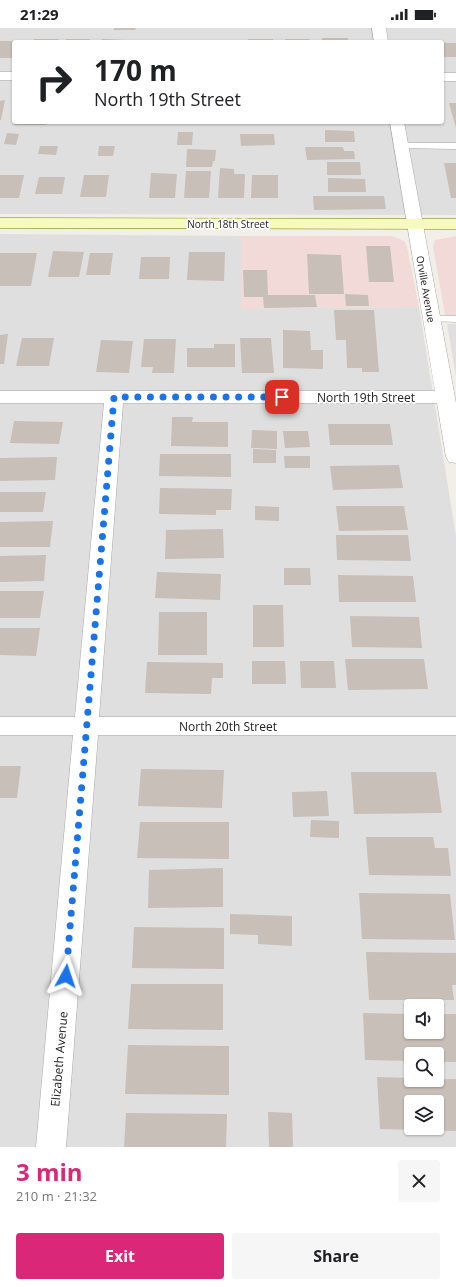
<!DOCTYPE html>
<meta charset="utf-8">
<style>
body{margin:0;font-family:"Open Sans",sans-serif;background:#f6f6f6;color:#202124;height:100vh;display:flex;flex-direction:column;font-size:15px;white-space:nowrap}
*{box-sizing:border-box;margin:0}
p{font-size:13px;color:#757577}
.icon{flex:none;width:22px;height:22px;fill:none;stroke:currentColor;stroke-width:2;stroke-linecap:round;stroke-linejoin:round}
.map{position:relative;height:1119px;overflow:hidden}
.side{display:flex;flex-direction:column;background:#fff;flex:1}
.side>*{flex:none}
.top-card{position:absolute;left:12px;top:12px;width:432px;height:84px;border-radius:4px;box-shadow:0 1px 3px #0004;background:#fff;color:#202124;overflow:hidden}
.buttons{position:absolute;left:404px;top:971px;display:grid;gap:8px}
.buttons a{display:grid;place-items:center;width:40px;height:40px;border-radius:4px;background:#fff;box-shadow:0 1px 3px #0004;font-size:20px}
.pin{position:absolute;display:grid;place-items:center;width:34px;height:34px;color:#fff;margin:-17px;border-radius:8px;box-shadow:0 2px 6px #0006}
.me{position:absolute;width:44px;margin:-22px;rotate:5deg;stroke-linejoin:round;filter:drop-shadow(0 0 3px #0008)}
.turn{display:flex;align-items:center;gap:14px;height:84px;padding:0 16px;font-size:18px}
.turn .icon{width:52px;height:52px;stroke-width:2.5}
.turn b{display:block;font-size:28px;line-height:34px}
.round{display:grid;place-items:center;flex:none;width:42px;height:42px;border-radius:4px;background:#f6f6f6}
.overview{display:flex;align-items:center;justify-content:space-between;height:68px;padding:0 16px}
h1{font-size:24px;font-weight:700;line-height:30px;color:#db2777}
.action{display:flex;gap:8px;margin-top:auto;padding:8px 16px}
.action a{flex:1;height:46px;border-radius:4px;background:#db2777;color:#fff;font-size:16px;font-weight:700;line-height:46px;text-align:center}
.action a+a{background:#f6f6f6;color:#202124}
.status{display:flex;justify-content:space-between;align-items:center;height:28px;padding:0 20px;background:#fff;direction:ltr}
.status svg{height:11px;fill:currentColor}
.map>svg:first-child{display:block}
.residential{fill:#e0dfdf;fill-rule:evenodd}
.commercial{fill:#f2dad9}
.building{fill:#c7bfb8;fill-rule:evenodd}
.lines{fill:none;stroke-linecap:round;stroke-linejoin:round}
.service-casing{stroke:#a9a9a9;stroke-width:1}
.minor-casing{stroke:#a9a9a9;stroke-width:1}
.secondary-casing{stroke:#707d05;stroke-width:1}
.service{fill:#fff;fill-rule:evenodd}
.minor{fill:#fff;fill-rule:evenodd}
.secondary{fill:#f7fabf;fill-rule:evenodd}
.route{stroke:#1a73e8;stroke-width:7;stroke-dasharray:0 12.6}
.labels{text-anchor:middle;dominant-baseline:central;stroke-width:3.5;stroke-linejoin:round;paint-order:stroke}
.far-street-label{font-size:10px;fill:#222;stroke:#fff}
.street-label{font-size:12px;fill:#222;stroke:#fff}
</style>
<div class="status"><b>21:29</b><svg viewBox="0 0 49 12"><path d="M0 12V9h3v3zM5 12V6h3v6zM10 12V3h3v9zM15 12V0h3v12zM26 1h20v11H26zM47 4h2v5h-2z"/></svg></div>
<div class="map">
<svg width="456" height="1119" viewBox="0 0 456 1119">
<rect width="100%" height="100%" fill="#f2efe9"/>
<path class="residential" d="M0 0H456V187L0 186ZM14 14H442V94H14Z
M0 206 241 208V280L419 279 456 508V1119H0ZM411 978H437V1004H411ZM411 1026H437V1052H411ZM411 1074H437V1100H411Z
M447 296H456V348Z"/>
<path class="commercial" d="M241 208H392L400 211 405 214 407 219 419 279 241 281Z
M456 208V288L445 287 433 219 435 212Z"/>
<path class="building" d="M114 0H136L135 2H114Z
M322 10H348V14H322Z
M34 11H59L58 14H33Z
M66 11H90L89 14H65Z
M102 11 126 12 125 14H101Z
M248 11H273V14H248Z
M285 11H309L310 14H285Z
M175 12H199L200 14H175Z
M212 12H237V14H212Z
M0 13H14V30H0Z
M442 15H456V29H442Z
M5 72 1 92H0V73Z
M449 75H456V100Z
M15 94H47L46 97H14Z
M197 94H222V96L197 95Z
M325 102 354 103 355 114H325Z
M178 104H193L192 117H177Z
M7 105 19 106 16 117 4 116Z
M240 106H274L275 117 241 118Z
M40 118H58L56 127 38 126Z
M99 118H115L113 128H98Z
M305 119H343L344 123H354L355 131 307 132Z
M187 121 216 122 215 133H213L212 139H186Z
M327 134H360L361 147H327Z
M444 135H456V170H451Z
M220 140 234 141V146H245L244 170H218Z
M186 143H211L209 170H184Z
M151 145 177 146 175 170H149Z
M0 147H24L19 170H0Z
M84 147H109L106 169H80Z
M252 147H278V170H251Z
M39 149H65L62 166H35Z
M328 150 365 151 366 164H328Z
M313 168H384L386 181 314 182Z
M366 218H390L394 254H369Z
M53 223 84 224 79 249H48Z
M189 224H225L224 253 187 252Z
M0 225H37L31 258H0Z
M90 225H113L110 247H86Z
M307 226 341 227 344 266H309Z
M141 229H170L169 251H139Z
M243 242H267L268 267H315L317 279 264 280 263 269H244Z
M345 266 368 267 369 278H346Z
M334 282H374L379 344H362V340H347L346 312H336Z
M283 302 310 303 311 322H323V341L283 340Z
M8 306 4 336H0V307Z
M22 310H54L49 338H16Z
M240 310H271L274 345H242Z
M144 311H176L174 345H152L153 339H141Z
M101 312 133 313 129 345 96 344Z
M214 316H235V339H187V320H214Z
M172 389H193L192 394H228V419L171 418Z
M14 393 63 394 59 416 10 415Z
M328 396H390L393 417H330Z
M252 402 277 403V421L251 420Z
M283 403H308L310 419 285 420Z
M253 421 276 422V435H253Z
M160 426H231V449L159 448Z
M284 428H310V440H285Z
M57 429 55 452 0 453V430Z
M399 437 403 460 333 462 330 438Z
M160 460 232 461 231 482H216V487L159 486Z
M0 464H46L43 484H0Z
M255 478 279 479V493L255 492Z
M336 478H404L408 502 339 503Z
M53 493 50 519H0V494Z
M223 501 224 530 165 531 166 502Z
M336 507H408L411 533 337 532Z
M46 527 44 553 0 554V528Z
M284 540H310L311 557H284Z
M157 544 221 546 220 572 155 570Z
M338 547 413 548 416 574H339Z
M0 563H44L40 590H0Z
M253 577H283L284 619H253Z
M159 584H207V627H158Z
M350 588 419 589 422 620 352 619Z
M0 600H40L36 628 0 627Z
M345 631H424L428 661 348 662Z
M252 633H285L286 656H252Z
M300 633H334L336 660H301Z
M147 634 223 635V650H212L211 666 145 665Z
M0 738H21L17 770H0Z
M141 741 224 742 222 780 138 778Z
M351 744H436L442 785 354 786Z
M327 763 329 788 293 789 292 764Z
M311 792 339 793V810L310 809Z
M140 794H229V831L137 830Z
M366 809H433L435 820H448L451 848 369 847Z
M223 840V879L148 880 149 842Z
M359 865 450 866 455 912 362 911Z
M230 886 292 888V918L258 916V907L230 906Z
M134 899 224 900V941L132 940Z
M366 924 456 925V957H452L454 972H369Z
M131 956H223V1002L128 1001Z
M363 985 411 986V1004H437V986H456V1034H437V1026H411V1033L365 1032Z
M128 1017 229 1018V1067L125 1066Z
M377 1049 411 1050V1052L456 1051V1103L380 1101ZM411 1074H437V1100H411Z
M268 1084 292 1085 293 1119H269Z
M126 1085 227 1086 226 1119H124Z"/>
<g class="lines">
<g class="service-casing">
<path id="service" d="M402 115H456V121L399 120 398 118Z
M431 288H456V294L428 293 426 291Z"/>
</g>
<g class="minor-casing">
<path id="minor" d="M372 0H386L388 14H374Z
M0 44H14V52H0Z
M442 45H456V53H442Z
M390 94H404L456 375V435L449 434 446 429 437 375H123L99 689H456V707H98L66 1119H36L73 707H0V689H75L104 375H0V363H435Z"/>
</g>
<g class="secondary-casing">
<path id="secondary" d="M0 190 456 191V201L0 200Z"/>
</g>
<use href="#service" class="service"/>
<use href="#minor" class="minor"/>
<use href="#secondary" class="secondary"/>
</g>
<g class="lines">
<path class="route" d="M66 948 114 369H282"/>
</g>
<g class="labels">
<g class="far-street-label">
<text x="228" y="196">North 18th Street</text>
<text transform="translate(426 261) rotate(80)">Orville Avenue</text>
</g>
<g class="street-label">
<text x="366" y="369">North 19th Street</text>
<text x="228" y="698">North 20th Street</text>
<text transform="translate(59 1031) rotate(-85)">Elizabeth Avenue</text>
</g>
</g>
</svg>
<div class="buttons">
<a><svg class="icon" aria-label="sound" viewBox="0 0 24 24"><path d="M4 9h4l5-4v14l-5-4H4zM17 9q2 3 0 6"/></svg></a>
<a><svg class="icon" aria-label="search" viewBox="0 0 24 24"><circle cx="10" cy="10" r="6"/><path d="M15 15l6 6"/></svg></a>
<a><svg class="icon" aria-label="layers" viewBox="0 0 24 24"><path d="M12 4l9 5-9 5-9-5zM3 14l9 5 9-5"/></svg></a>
</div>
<div class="pin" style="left:282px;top:369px;background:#d93025"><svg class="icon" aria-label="arrive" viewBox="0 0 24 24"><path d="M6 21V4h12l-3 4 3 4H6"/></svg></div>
<svg class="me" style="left:66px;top:948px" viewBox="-20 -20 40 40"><path d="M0-17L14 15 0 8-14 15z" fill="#1a73e8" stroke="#fff" stroke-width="4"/></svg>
<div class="top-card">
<div class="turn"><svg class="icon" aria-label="right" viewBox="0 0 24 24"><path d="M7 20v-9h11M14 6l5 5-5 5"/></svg><div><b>170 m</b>North 19th Street</div></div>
</div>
</div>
<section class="side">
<div class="overview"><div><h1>3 min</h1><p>210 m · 21:32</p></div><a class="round"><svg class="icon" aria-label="close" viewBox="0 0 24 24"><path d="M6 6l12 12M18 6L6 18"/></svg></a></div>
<div class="action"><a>Exit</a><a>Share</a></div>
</section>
